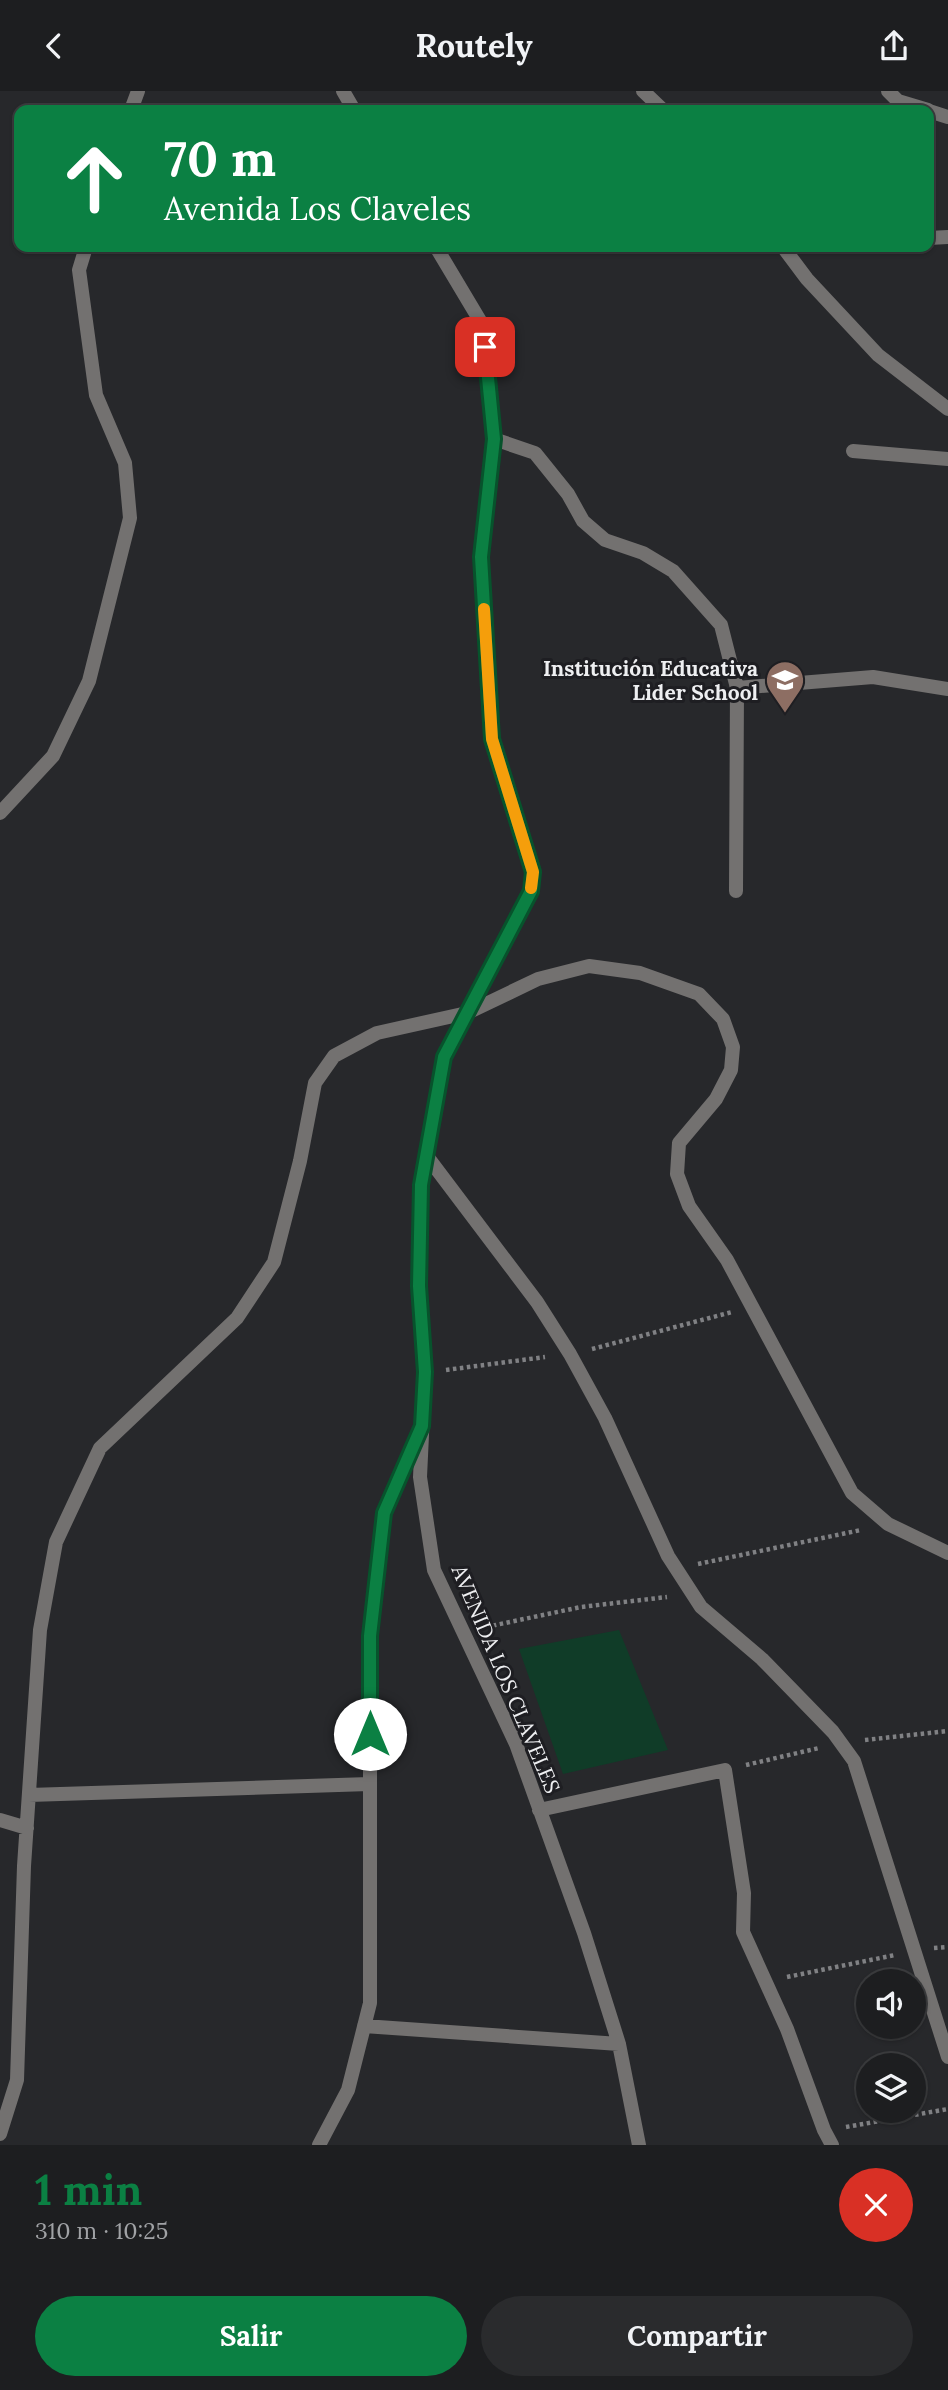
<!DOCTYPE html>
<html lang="es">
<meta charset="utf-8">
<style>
body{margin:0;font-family:Lora,serif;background:#2a2b2d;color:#f1f3f6;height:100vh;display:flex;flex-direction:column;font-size:26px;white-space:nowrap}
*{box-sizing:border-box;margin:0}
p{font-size:23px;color:#a0a2a5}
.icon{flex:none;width:38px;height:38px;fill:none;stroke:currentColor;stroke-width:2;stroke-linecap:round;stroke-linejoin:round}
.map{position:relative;height:2054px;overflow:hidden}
.details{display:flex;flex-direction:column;background:#1d1e20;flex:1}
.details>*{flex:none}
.top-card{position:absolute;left:14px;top:14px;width:920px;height:147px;border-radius:14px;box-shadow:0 2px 5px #0004,0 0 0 2px #3b3c3e;background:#0b8043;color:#fff;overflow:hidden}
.tools{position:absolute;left:856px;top:1878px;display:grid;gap:14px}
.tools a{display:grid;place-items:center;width:70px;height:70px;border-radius:50%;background:#1d1e20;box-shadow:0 2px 5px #0004,0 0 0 2px #3b3c3e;font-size:35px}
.pin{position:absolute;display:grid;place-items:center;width:60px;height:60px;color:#fff;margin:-30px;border-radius:14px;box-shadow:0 4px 10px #0006}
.me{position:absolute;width:77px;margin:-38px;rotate:0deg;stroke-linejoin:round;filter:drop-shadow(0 0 5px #0008)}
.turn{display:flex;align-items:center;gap:24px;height:147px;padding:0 35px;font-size:32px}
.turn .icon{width:91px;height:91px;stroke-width:2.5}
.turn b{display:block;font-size:49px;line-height:60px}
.round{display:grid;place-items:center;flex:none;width:74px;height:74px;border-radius:37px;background:#2a2b2d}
.summary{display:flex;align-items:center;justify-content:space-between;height:119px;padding:0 35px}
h1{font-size:42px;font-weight:800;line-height:52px;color:#0b8043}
.button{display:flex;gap:14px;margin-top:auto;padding:14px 35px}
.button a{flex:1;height:80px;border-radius:42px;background:#0b8043;color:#fff;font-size:28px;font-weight:800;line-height:80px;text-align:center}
.button a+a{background:#2a2b2d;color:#f1f3f6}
header{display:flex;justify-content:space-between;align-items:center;height:91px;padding:0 35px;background:#1d1e20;font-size:32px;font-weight:800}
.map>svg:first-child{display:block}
.green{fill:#103c28}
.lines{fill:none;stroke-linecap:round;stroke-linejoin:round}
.path{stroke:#808184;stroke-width:4.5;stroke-dasharray:3.5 3.5;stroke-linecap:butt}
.service{stroke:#737170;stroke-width:14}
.minor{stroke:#737170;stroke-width:14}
.route-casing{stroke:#07532c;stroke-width:18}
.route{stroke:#0b8043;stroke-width:12}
.slow{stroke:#f59e0b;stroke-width:12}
.labels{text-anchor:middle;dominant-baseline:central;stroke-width:6;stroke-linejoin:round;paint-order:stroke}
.poi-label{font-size:21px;font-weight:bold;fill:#eeeff1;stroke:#1e1e22;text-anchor:end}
.street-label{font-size:21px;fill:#eeeff1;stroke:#1e1e22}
</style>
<header><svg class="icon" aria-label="back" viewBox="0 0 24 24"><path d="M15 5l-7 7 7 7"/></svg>Routely<svg class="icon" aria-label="share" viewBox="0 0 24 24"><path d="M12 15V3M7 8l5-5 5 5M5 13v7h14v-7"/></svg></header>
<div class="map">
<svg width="948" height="2054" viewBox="0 0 948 2054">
<rect width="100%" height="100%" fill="#27282b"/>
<path class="green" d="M619 1539 668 1659 563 1683 519 1558Z"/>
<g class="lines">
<path class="path" d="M592 1258 732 1221
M446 1279 545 1266
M698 1473 861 1439
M486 1536 581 1516 667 1506
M865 1649 948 1640
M746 1674 819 1657
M934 1857 948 1856
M787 1886 895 1864
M846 2036 948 2018"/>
<path class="service" d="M131 19 138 0
M0 722 53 665 89 590 130 427 125 372 96 304 79 179 86 156"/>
<path class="minor" d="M343 0 354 19
M643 0 663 19
M888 0 898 10 928 19
M929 20 948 26
M929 147 948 146
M436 156 482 233 494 348 481 466 492 648 533 781 531 800 444 966 421 1094 419 1195 425 1281 420 1386 434 1479 516 1653 584 1842 619 1953 639 2054
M783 156 807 188 878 264 948 318
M494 348 535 362 568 403 583 430 605 449 643 462 673 480 721 534 737 597 736 800
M853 360 948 368
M737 597 873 586 948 598
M426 1064 537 1211 570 1263 605 1327 668 1465 701 1516 762 1568 833 1641 854 1670 948 1966
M29 1704 369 1693
M539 1719 725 1679 744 1802 743 1841 787 1938 824 2039 832 2054
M0 1729 27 1737
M364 1935 619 1953
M0 2043 17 1989 24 1775 40 1539 56 1451 100 1357 237 1227 274 1171 300 1070 315 992 334 965 377 942 467 922 538 888 589 875 640 882 699 903 723 928 733 956 731 979 716 1008 679 1052 677 1083 689 1115 727 1169 852 1402 888 1433 948 1462
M319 2054 348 1999 370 1912V1545L384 1422 418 1345"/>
</g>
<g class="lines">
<g class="route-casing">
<path id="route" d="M370 1643V1545L384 1422 422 1335 425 1281 419 1195 421 1094 444 966 531 800 533 781 492 648 481 466 494 348 485 256"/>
</g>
<use href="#route" class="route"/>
<path class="slow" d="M484 518 492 648 533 781 531 797"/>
</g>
<defs>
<g id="school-pin" transform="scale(2.0125)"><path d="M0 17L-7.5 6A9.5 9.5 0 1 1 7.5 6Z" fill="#8d6e63" stroke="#1e1e22"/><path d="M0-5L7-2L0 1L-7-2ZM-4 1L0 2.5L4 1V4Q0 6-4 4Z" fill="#fff"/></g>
</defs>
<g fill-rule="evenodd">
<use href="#school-pin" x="785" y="589"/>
</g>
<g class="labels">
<g class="poi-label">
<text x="758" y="577">Institución Educativa<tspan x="758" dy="24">Lider School</tspan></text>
</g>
<g class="street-label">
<text transform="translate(506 1588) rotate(67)">AVENIDA LOS CLAVELES</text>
</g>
</g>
</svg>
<div class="tools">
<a><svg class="icon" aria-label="sound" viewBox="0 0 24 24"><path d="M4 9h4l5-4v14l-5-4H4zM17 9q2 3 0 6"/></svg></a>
<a><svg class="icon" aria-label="layers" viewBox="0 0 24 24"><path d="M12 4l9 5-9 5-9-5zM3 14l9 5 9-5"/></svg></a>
</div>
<div class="pin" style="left:485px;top:256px;background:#d93025"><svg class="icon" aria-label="arrive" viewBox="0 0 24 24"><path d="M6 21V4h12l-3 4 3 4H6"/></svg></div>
<svg class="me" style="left:370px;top:1643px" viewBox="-20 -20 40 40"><circle r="19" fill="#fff"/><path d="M0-13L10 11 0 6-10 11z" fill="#0b8043"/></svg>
<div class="top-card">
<div class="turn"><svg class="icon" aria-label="ahead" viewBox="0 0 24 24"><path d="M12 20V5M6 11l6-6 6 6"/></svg><div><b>70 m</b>Avenida Los Claveles</div></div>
</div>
</div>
<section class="details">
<div class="summary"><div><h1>1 min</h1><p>310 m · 10:25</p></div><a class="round" style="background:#d93025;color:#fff"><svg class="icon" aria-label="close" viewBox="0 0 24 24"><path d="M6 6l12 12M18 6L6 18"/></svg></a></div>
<div class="button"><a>Salir</a><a>Compartir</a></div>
</section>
